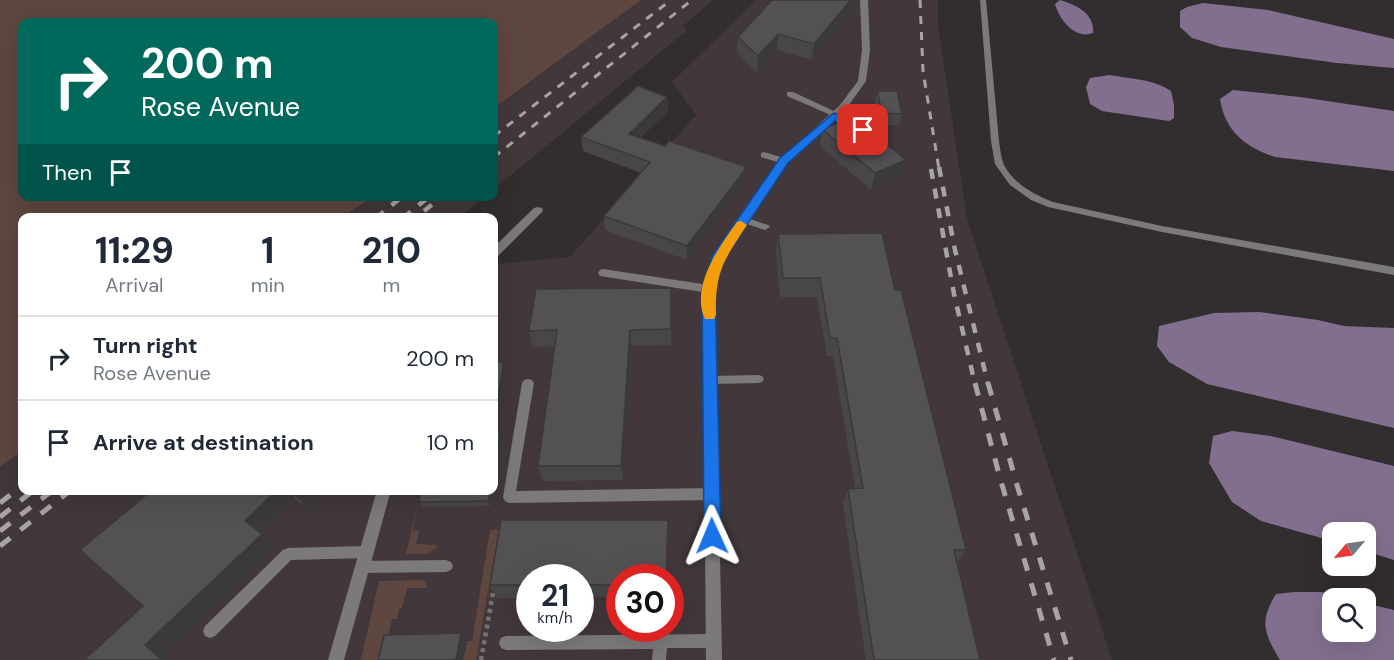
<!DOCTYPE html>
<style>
body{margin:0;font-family:"DM Sans",sans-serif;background:#f2f2f3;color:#1f2937;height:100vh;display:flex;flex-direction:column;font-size:22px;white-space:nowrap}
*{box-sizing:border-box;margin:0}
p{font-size:20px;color:#747a83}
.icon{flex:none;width:33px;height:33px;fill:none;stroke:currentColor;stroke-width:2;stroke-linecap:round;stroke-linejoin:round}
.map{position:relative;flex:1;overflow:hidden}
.sheet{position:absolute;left:18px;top:213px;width:480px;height:282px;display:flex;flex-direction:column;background:#fff;border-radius:12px;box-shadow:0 6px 24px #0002}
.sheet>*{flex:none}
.hud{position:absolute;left:18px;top:18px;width:480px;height:183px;border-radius:12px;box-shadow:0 6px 24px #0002;background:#00695c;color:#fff;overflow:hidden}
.needle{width:39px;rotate:241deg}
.tools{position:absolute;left:1322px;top:522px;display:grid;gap:12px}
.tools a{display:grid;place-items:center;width:54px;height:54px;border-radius:12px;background:#fff;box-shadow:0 6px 24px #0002;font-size:30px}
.speed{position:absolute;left:516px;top:564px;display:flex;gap:12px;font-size:30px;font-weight:700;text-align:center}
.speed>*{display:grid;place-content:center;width:78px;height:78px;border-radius:50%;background:#fff;box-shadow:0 6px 24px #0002;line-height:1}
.speed small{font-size:15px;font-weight:400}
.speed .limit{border:9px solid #d22;background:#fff;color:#111}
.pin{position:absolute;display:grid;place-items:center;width:51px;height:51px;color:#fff;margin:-26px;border-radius:12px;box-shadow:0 3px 9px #0006}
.me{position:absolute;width:66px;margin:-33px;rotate:359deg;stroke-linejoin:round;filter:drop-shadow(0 0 4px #0008)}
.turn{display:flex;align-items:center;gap:21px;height:126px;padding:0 24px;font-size:27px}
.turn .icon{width:78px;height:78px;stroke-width:2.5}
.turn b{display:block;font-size:42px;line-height:51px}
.then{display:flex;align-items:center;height:57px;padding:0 24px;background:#0003;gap:12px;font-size:22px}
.eta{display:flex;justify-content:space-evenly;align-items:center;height:102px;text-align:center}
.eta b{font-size:36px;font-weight:700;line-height:42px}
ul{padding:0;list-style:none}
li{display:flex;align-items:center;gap:18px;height:84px;padding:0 24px;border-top:2px solid #e0e1e3}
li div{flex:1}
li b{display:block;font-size:22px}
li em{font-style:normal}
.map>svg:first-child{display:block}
.built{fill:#42383c;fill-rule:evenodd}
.green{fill:#5f463f}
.water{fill:#826f90}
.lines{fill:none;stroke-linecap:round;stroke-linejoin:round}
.path{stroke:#777374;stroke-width:4.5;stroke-dasharray:4 4;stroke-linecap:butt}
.lane{fill:#7c797a;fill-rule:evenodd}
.street{fill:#7c797a;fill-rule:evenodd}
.rail-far2{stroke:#a7a4a5;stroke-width:3;stroke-dasharray:8 8;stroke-linecap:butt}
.rail-far1{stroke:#a7a4a5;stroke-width:4.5;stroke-dasharray:10 10;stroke-linecap:butt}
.rail{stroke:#a7a4a5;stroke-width:5;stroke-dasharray:13 13;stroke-linecap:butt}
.wall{fill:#484648}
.shaded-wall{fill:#3b393b}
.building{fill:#545154;stroke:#3b393b;stroke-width:1.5}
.route{fill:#1a73e8;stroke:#114b97;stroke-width:1.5}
.slow{fill:#f59e0b}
</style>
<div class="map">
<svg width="1394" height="660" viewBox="0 0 1394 660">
<rect width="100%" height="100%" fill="#322e2f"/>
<path class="built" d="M641 0H713L683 26 686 31 494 189V108Z
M756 0H938V26L967 219 1112 660H0V467L22 451V490H494V264L570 257 696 115 672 82ZM530 578H580V628H530ZM620 578H670V628H620Z
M372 197H485L459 217 343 218Z"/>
<path class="green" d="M0 0H641L494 108V22H22V196L372 197 343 217 22 218V451L0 467Z
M417 507 413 531H419L416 544 437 545 435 549 426 554H406Z
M499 529 476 660H463L467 641H472L490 530Z
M423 580 426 582 427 588H407L402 608H399L397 619H392L387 642V660H361L379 581Z"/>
<path class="water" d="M1060 0C1077 5 1095 14 1093 33 1075 40 1059 19 1055 4Z
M1203 3 1268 10 1394 39V68L1337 63 1221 47 1192 38 1180 27V11L1187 7Z
M1110 75C1130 79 1154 79 1171 91L1174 105V118L1169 121 1102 111 1090 104 1086 87 1090 78Z
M1233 90 1300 97 1394 111V171L1275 157C1245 147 1225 131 1220 99Z
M1259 312 1318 320 1344 326 1394 328V428L1207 384 1169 362 1157 346 1159 326 1214 313Z
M1232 431 1271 436 1394 466V560L1365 551V532H1332V541L1261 521 1232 502 1209 463 1213 436Z
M1294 592H1322L1347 598H1332V632H1365V603L1394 610V660H1280C1264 633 1259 622 1276 594Z"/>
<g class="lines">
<path class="path" d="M481 660 494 587"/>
<path class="lane" d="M980 0H986L999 141C1000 148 1001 158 1004 165 1014 184 1034 195 1053 202L1162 226 1394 267V275L1162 232 1048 207 1031 200 1010 185 995 164 991 141Z
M787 92H793L840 114 839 116H833L787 96Z
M764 152 787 159 788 161 784 164 761 157V153Z
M744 217 768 225 770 227 765 230 741 222 739 220 741 218Z
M603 269 709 285 714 289 709 293 600 276 598 273 600 270Z
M758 375 762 376 764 379 762 382 758 383 711 384 707 383 705 380 707 377 711 376Z
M528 379 532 380 534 383 516 491 712 488 716 490 718 494 716 498 712 500 509 503 505 501 503 497 522 383 524 380Z
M366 546 371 548 373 552 371 556 366 558 291 560 215 636 210 638 205 636 203 631 205 626 283 550 288 548Z
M446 560 451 562 453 566 451 570 446 572 362 573 357 571 355 567 357 563 362 561Z
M714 634 719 636 721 641 719 646 714 648H667L666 660H652L653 649 506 650 501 648 499 643 501 638 506 636Z"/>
<path class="street" d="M860 0H868L870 50 866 81 846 109 787 163 723 260 715 289 722 660H706L703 289 714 256 781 159 840 105 858 81 862 50Z
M538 207 542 208 543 210 542 212 498 256 494 257V247L534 208Z
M377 490H391L344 660H328Z"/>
<path class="rail-far2" d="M920 0 923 71 939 169
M494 136 671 0
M494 157 692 0"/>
<path class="rail-far1" d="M939 167 955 250 988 384
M931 169 954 294 975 384
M424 211 443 196
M376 218 403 196
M403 218 430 196"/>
<path class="rail" d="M975 383 1000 478 1054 660
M988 383 1017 485 1071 660
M0 503 22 486
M0 517 34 490
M0 531 53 490
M0 546 71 490"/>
</g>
<path class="wall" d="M858 5 812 60 777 50 757 72 737 53 738 37Z
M877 91 902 114 899 125H880L875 102Z
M667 97 668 111 640 138 665 146 747 167 746 181 687 260 605 230 604 216 641 173 583 151 581 137Z
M822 129 902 176 871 190 820 146Z
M778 234 895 290 966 550 957 563 980 660H866L843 504 848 489 855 488 833 356H827L817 297H780L776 252Z
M671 288V345L631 346 623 480 543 481 538 466 555 346 533 347 529 331Z
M152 490H329L309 510 295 499 261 533 275 548 163 656 167 660H84L143 606Z
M493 490 490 506 422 507 419 502Z
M668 520V578H620V597H580V578H530V598H497L490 585Z"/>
<path class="shaded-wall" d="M851 0H859L858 5 812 60 814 44Z
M778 34 777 50 757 72 758 56Z
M667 97 668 111 630 148 629 134Z
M906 160 902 176 871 190 875 173Z
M747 167 746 181 687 260V246Z
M630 330 631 346 623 480 621 466Z
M504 362 505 367 494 434V418Z
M500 432 501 437 494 486V468Z
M277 490H288L295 499 259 535 245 521Z
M303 490H329L309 510 297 496Z
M490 490H493L490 506 488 501Z
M668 520V578H666Z
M262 534 275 548 163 656 167 660H162L145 645Z
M461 633 467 641 463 660H456Z"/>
<path class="building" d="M772 0H851L814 44 778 34 758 56 738 37Z
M638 86 667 97 629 134 665 146 669 141 747 167 687 246 604 216 650 162 581 137Z
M877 91H897L902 114 882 113Z
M853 117 906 160 875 173 822 129Z
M882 233 895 290H901L966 550H954L980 660H874L848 489 863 488 837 338H830L820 278H783L778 234Z
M671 288V329L630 330 621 466H538L557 330 529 331 536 289Z
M494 362H504L494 418Z
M494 432H500L494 468Z
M152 490H277L245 521 262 534 145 645 162 660H84L143 606 80 550Z
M290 490H303L297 496Z
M421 490H490L488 501 419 502Z
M501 520H668L666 578H620V585H580V578H530V585H490Z
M461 633 456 660H378L384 635Z"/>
<path class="route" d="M834 113 868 130 866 133H859L835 121 788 163 724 259 715 289 721 536 718 541 712 543 706 541 704 536 702 289 713 255 780 158Z"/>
<path class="slow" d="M741 221 747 225C724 260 715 271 716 315L714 319H705C690 287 719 247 737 222Z"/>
</svg>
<div class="tools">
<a><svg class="needle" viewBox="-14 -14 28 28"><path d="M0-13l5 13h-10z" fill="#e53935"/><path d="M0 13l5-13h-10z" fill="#747a83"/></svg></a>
<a><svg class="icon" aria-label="search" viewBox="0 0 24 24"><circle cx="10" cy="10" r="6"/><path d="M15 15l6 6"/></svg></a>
</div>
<div class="speed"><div>21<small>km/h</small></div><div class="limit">30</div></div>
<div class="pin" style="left:863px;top:130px;background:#d93025"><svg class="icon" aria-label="arrive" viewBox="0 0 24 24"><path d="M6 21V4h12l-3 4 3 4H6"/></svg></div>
<svg class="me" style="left:712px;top:536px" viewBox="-20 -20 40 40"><path d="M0-17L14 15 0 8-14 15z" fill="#1a73e8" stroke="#fff" stroke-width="4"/></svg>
<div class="hud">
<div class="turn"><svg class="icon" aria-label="right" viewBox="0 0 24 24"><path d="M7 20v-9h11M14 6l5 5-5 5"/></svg><div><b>200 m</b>Rose Avenue</div></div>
<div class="then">Then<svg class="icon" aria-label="arrive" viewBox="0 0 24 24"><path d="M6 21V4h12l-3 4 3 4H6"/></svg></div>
</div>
<section class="sheet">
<div class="eta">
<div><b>11:29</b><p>Arrival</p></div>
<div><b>1</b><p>min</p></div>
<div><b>210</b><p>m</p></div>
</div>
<ul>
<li><svg class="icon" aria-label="right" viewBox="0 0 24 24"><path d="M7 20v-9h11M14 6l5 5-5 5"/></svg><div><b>Turn right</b><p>Rose Avenue</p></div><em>200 m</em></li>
<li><svg class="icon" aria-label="arrive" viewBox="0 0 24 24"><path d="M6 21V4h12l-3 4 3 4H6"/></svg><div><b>Arrive at destination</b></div><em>10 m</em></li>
</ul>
</section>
</div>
